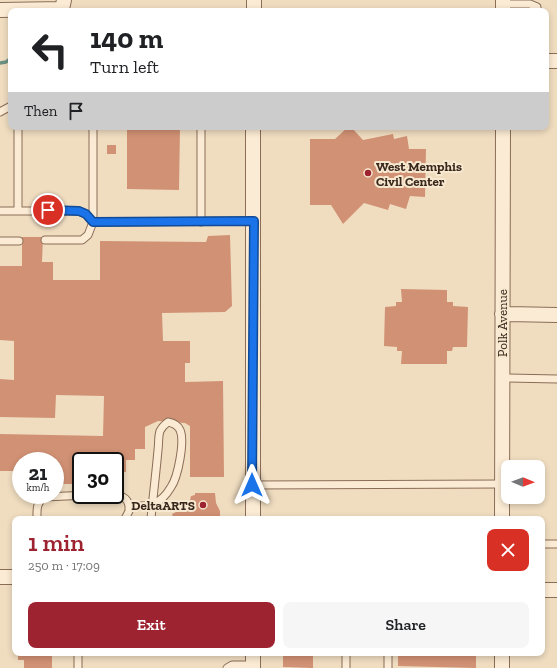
<!DOCTYPE html>
<meta charset="utf-8">
<style>
body{margin:0;font-family:"Zilla Slab",serif;background:#f6f6f6;color:#202124;height:100vh;display:flex;flex-direction:column;font-size:15px;white-space:nowrap}
*{box-sizing:border-box;margin:0}
p{font-size:13px;color:#757577}
.icon{flex:none;width:22px;height:22px;fill:none;stroke:currentColor;stroke-width:2;stroke-linecap:round;stroke-linejoin:round}
.map{position:relative;flex:1;overflow:hidden}
.panel{position:absolute;left:12px;top:516px;width:533px;height:140px;display:flex;flex-direction:column;background:#fff;border-radius:8px;box-shadow:0 2px 6px #0003}
.panel>*{flex:none}
.hud{position:absolute;left:8px;top:8px;width:541px;height:122px;border-radius:8px;box-shadow:0 2px 6px #0003;background:#fff;color:#202124;overflow:hidden}
.needle{width:26px;rotate:91deg}
.buttons{position:absolute;left:501px;top:460px;display:grid;gap:8px}
.buttons a{display:grid;place-items:center;width:44px;height:44px;border-radius:8px;background:#fff;box-shadow:0 2px 6px #0003;font-size:20px}
.speed{position:absolute;left:12px;top:452px;display:flex;gap:8px;font-size:20px;font-weight:700;text-align:center}
.speed>*{display:grid;place-content:center;width:52px;height:52px;border-radius:50%;background:#fff;box-shadow:0 2px 6px #0003;line-height:1}
.speed small{font-size:10px;font-weight:400}
.speed .limit{border:2px solid #111;border-radius:6px;background:#fff;color:#111}
.pin{position:absolute;display:grid;place-items:center;width:34px;height:34px;color:#fff;margin:-17px;border:2px solid #fff;border-radius:50%;box-shadow:0 1px 4px #0007}
.me{position:absolute;width:44px;margin:-22px;rotate:0deg;stroke-linejoin:round;filter:drop-shadow(0 0 3px #0008)}
.turn{display:flex;align-items:center;gap:14px;height:84px;padding:0 16px;font-size:18px}
.turn .icon{width:52px;height:52px;stroke-width:2.5}
.turn b{display:block;font-size:28px;line-height:34px}
.then{display:flex;align-items:center;height:38px;padding:0 16px;background:#0003;gap:8px;font-size:15px}
.round{display:grid;place-items:center;flex:none;width:42px;height:42px;border-radius:8px;background:#f6f6f6}
.summary{display:flex;align-items:center;justify-content:space-between;height:68px;padding:0 16px}
h1{font-size:24px;font-weight:600;line-height:30px;color:#9d2331}
.action{display:flex;gap:8px;margin-top:auto;padding:8px 16px}
.action a{flex:1;height:46px;border-radius:8px;background:#9d2331;color:#fff;font-size:16px;font-weight:600;line-height:46px;text-align:center}
.action a+a{background:#f6f6f6;color:#202124}
.map>svg:first-child{display:block}
.lines{fill:none;stroke-linecap:round;stroke-linejoin:round}
.stream{stroke:#6a9183;stroke-width:3.5}
.building{fill:#d19174}
.service-casing{stroke:#8a6d57;stroke-width:9}
.minor-casing{stroke:#8a6d57;stroke-width:16}
.service{stroke:#fbebd4;stroke-width:7}
.minor{stroke:#fbebd4;stroke-width:14}
.route-casing{stroke:#114b97;stroke-width:10}
.route{stroke:#1a73e8;stroke-width:7}
.poi-dot{fill:#9d2331;stroke:#f7e8d0;stroke-width:1.5}
.labels{text-anchor:middle;dominant-baseline:central;stroke-width:4;stroke-linejoin:round;paint-order:stroke}
.poi-label{font-size:13px;font-weight:bold;fill:#39271c;stroke:#f7e8d0;text-anchor:start}
.street-label{font-size:13px;fill:#39271c;stroke:#f7e8d0}
</style>
<div class="map">
<svg width="557" height="668" viewBox="0 0 557 668">
<rect width="100%" height="100%" fill="#f0ddc0"/>
<g class="lines">
<path class="stream" d="M0 63 6 62 11 58"/>
</g>
<path class="building" d="M127 127H180L179 190 127 189Z
M348 127H351L363 140 393 134 394 139 407 136 409 149H426L425 197 410 196 406 209 390 204 388 210 364 203 343 224 331 205H310V139H335Z
M107 145H116V154H107Z
M230 235 232 306 225 312 162 313 163 341H190V363H185V382L223 381 224 477H190V426L185 423 158 421 145 427V449H135V460H126V472H115V461H81L80 484H55V461H21V471H0V434L103 436 104 396 56 395 55 418 0 417V379L14 380V341L0 340V266H22V237H43L42 262H53V280H100V241L206 242 208 236Z
M401 289 447 290V302H453V306L468 307 467 347H453L452 351H447V364H401L402 351H397V347L384 346 385 307 396 306V302H402Z
M195 493H215L216 503 220 511V519H167V518L173 517 172 514 182 509 184 511 189 504 191 496 195 495Z
M18 653H52V668H24V660H18Z
M283 653H313V668L283 667Z
M398 653H476V668L398 666Z"/>
<g class="lines">
<g class="service-casing">
<path id="service" d="M503 4H530L537 7V11
M0 112 11 106
M201 127V222
M18 210V127
M0 211H79L86 214 93 222 254 221
M45 240H82L88 235 93 222V127
M0 241H19
M502 378 557 379
M252 485 502 484
M111 495C121 496 127 496 129 506 136 506 147 507 153 504 161 501 167 494 171 487 178 477 185 441 180 430 178 425 173 423 168 422 164 425 162 427 160 431 158 437 159 444 158 450 156 473 153 496 151 519
M37 519C37 510 36 503 44 497L89 495
M125 519 129 511V506
M542 544H557
M78 668V653
M227 668 232 665H253
M346 668V653
M388 668V653"/>
</g>
<g class="minor-casing">
<path id="minor" d="M503 0V11
M0 10 62 9 64 0
M254 11V0
M546 61H557
M502 314 557 315
M253 519V127
M502 519 503 127
M0 577H15
M542 590H557
M502 653V668
M253 668V653"/>
</g>
<use href="#service" class="service"/>
<use href="#minor" class="minor"/>
</g>
<g class="lines">
<g class="route-casing">
<path id="route" d="M48 210 79 211 86 214 93 222 254 221 252 485"/>
</g>
<use href="#route" class="route"/>
</g>
<g class="poi-dot">
<circle cx="368" cy="173" r="4"/>
<circle cx="203" cy="505" r="4"/>
</g>
<g class="labels">
<g class="poi-label">
<text x="376" y="166">West Memphis<tspan x="376" dy="15">Civil Center</tspan></text>
<text x="195" y="505" text-anchor="end">DeltaARTS</text>
</g>
<g class="street-label">
<text transform="translate(502 323) rotate(-90)">Polk Avenue</text>
</g>
</g>
</svg>
<div class="buttons">
<a><svg class="needle" viewBox="-14 -14 28 28"><path d="M0-13l5 13h-10z" fill="#e53935"/><path d="M0 13l5-13h-10z" fill="#757577"/></svg></a>
</div>
<div class="speed"><div>21<small>km/h</small></div><div class="limit">30</div></div>
<div class="pin" style="left:48px;top:210px;background:#d93025"><svg class="icon" aria-label="arrive" viewBox="0 0 24 24"><path d="M6 21V4h12l-3 4 3 4H6"/></svg></div>
<svg class="me" style="left:252px;top:485px" viewBox="-20 -20 40 40"><path d="M0-17L14 15 0 8-14 15z" fill="#1a73e8" stroke="#fff" stroke-width="4"/></svg>
<div class="hud">
<div class="turn"><svg class="icon" aria-label="left" viewBox="0 0 24 24"><path d="M17 20v-9H6M10 6l-5 5 5 5"/></svg><div><b>140 m</b>Turn left</div></div>
<div class="then">Then<svg class="icon" aria-label="arrive" viewBox="0 0 24 24"><path d="M6 21V4h12l-3 4 3 4H6"/></svg></div>
</div>
<section class="panel">
<div class="summary"><div><h1>1 min</h1><p>250 m · 17:09</p></div><a class="round" style="background:#d93025;color:#fff"><svg class="icon" aria-label="close" viewBox="0 0 24 24"><path d="M6 6l12 12M18 6L6 18"/></svg></a></div>
<div class="action"><a>Exit</a><a>Share</a></div>
</section>
</div>
